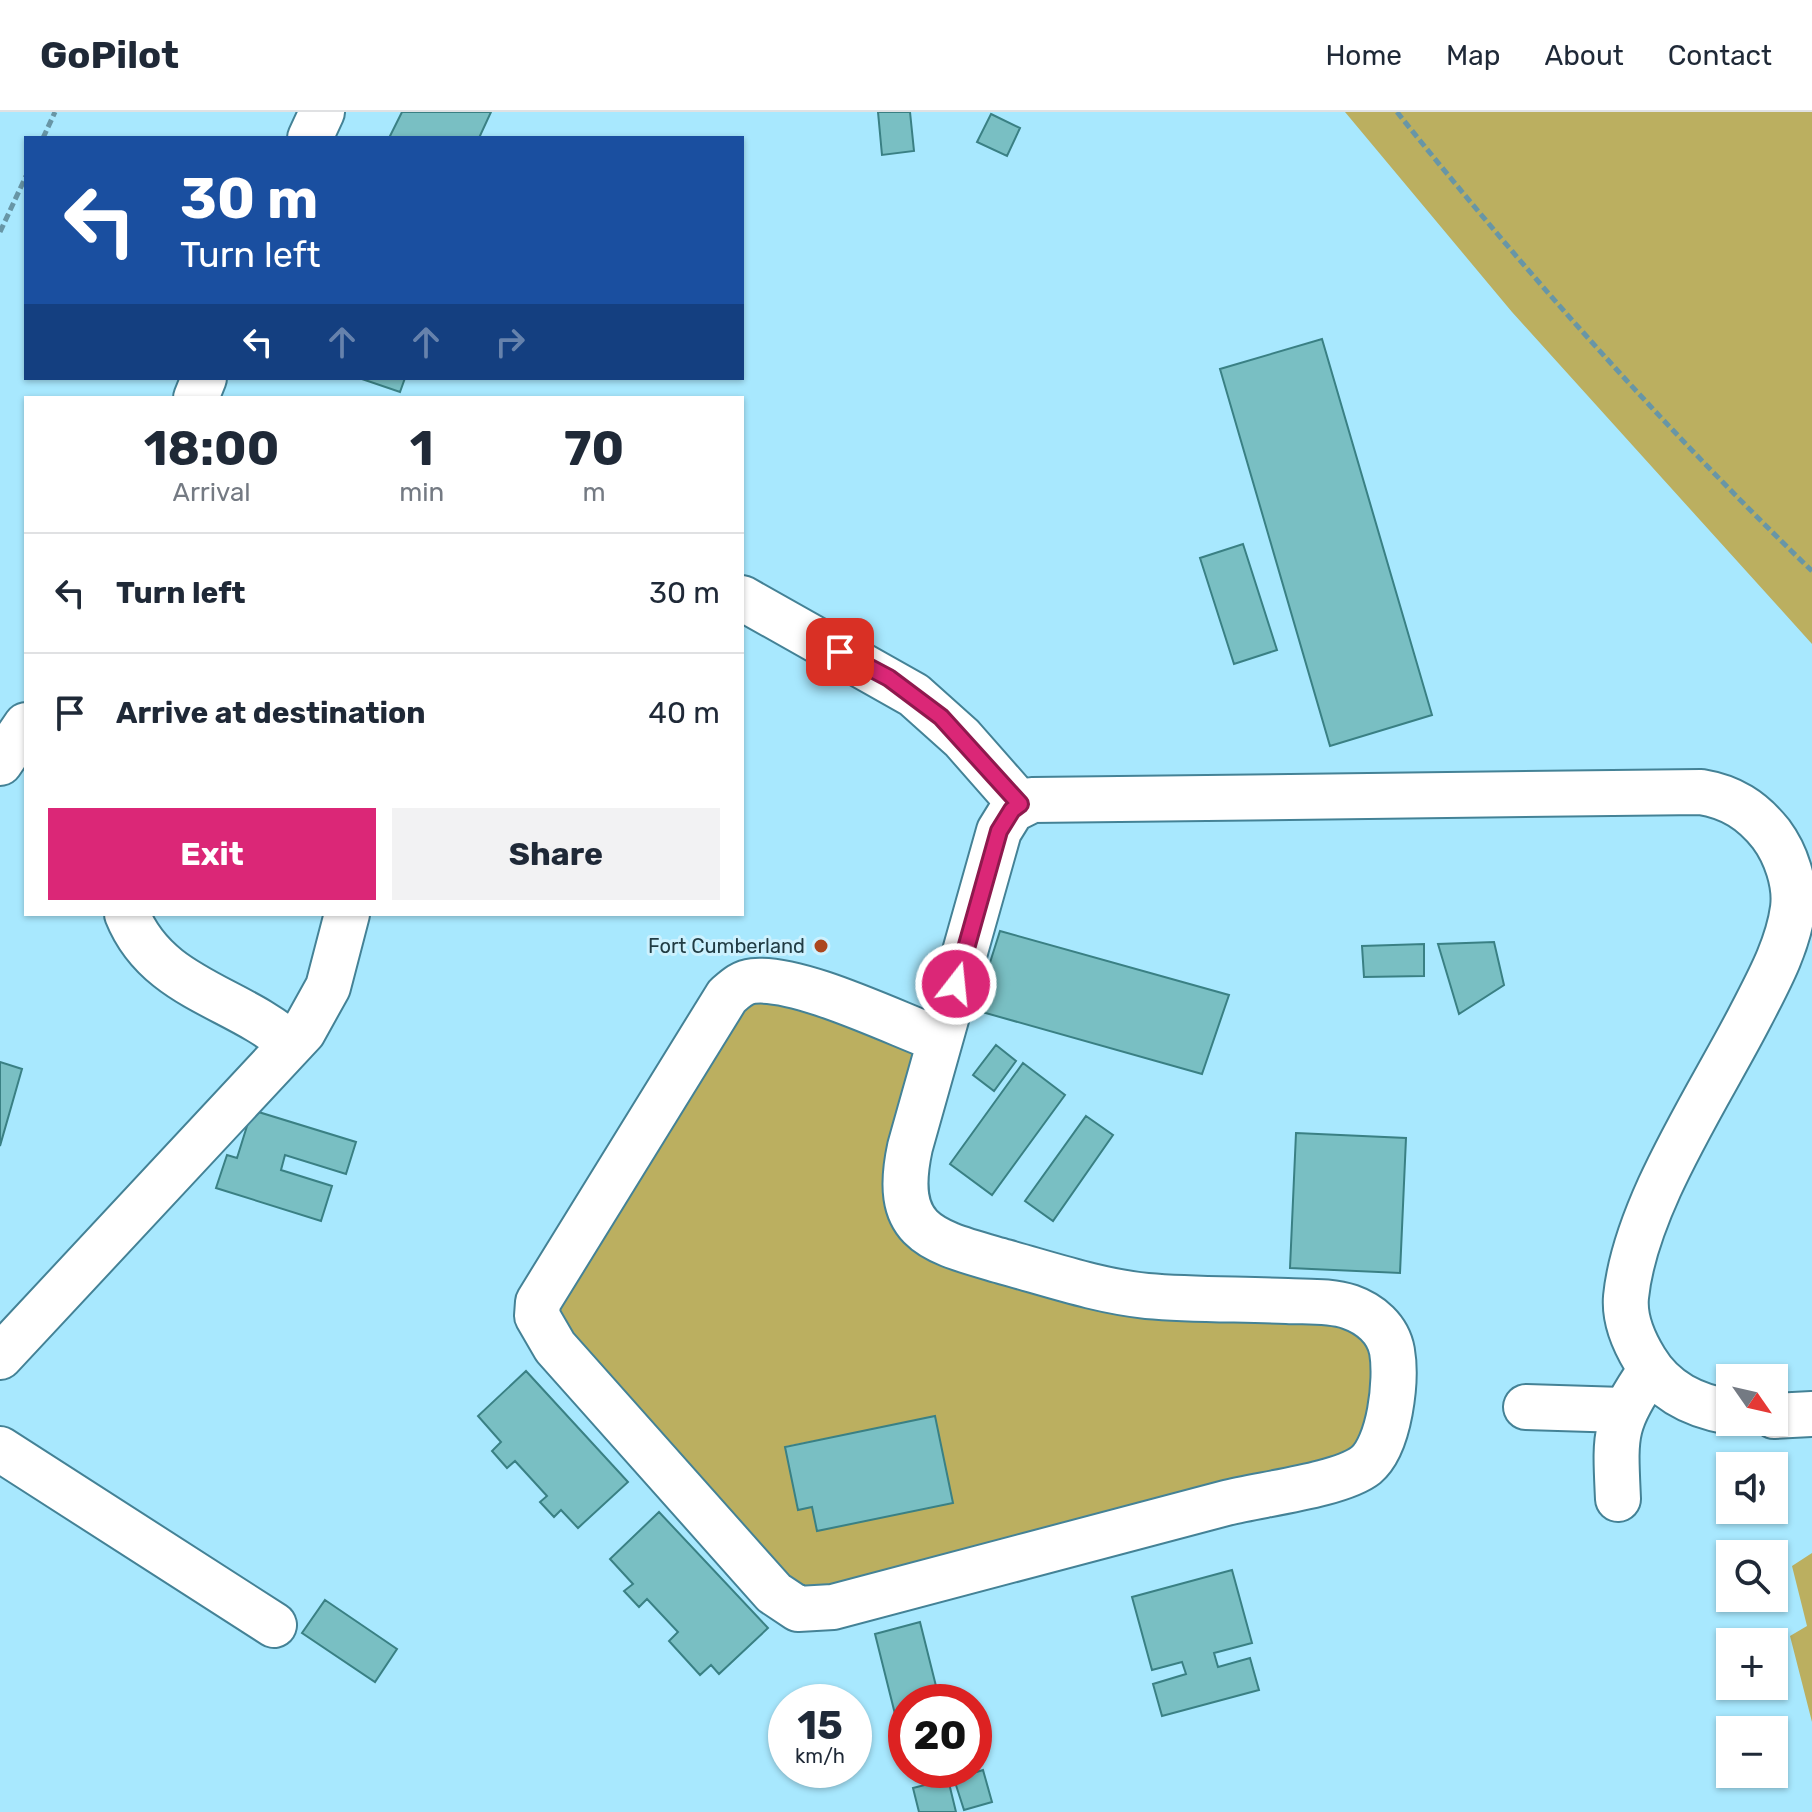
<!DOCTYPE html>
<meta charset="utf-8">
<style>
body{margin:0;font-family:Rubik,sans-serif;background:#f2f2f3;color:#1f2937;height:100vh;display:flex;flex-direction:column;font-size:30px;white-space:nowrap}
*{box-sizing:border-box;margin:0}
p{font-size:26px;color:#747a83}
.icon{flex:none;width:44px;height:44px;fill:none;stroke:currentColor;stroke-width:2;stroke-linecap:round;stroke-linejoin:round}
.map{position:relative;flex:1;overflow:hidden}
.side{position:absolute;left:24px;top:284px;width:720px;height:520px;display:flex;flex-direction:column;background:#fff;border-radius:0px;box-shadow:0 2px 6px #0004}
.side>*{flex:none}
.banner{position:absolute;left:24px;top:24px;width:720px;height:244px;border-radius:0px;box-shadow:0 2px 6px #0004;background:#1a4fa0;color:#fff;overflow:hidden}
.needle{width:52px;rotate:124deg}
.fabs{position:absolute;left:1716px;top:1252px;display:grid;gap:16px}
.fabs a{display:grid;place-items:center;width:72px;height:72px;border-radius:0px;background:#fff;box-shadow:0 2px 6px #0004;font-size:40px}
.speed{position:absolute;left:768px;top:1572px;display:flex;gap:16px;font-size:40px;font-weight:700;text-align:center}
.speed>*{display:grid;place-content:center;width:104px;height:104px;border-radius:50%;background:#fff;box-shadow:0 2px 6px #0004;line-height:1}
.speed small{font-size:20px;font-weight:400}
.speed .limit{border:12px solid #d22;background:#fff;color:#111}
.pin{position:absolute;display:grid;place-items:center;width:68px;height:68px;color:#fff;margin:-34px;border-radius:16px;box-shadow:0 4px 12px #0006}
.me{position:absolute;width:88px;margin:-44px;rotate:16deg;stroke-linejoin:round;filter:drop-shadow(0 0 6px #0008)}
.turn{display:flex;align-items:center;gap:28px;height:168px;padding:0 24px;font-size:36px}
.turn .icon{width:104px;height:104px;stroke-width:2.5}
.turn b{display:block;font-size:56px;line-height:68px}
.lanes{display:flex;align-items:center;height:76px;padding:0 24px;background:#0003;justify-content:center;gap:40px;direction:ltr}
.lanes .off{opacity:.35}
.eta{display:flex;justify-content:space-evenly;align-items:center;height:136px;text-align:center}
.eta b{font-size:48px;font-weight:700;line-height:56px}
.action{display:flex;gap:16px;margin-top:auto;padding:16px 24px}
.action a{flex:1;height:92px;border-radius:0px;background:#db2777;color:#fff;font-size:32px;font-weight:700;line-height:92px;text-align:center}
.action a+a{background:#f2f2f3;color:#1f2937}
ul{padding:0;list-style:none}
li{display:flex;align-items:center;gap:24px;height:120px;padding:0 24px;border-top:2px solid #e0e1e3}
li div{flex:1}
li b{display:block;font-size:30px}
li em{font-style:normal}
header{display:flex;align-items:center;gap:48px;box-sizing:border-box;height:112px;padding:0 40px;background:#fff;border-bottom:2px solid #e0e1e3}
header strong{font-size:38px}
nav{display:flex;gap:44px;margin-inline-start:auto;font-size:28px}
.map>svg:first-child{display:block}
.green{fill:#bbaf60;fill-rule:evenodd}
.building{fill:#79bfc3;stroke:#3a8084;stroke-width:2}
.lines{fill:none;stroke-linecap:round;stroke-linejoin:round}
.minor-casing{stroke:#448296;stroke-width:48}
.path{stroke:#6896a6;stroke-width:5;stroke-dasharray:8 4;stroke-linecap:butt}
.minor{stroke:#fff;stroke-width:44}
.route-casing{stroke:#8e194d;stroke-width:20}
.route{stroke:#db2777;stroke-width:14}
.poi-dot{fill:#ac461c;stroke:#ccf1fe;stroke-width:3}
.labels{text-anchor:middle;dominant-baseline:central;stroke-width:6;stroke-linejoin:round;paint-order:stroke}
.poi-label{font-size:20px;fill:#213c44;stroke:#ccf1fe;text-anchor:end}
</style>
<header>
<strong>GoPilot</strong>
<nav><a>Home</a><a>Map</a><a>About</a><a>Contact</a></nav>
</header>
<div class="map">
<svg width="1812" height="1700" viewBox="0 0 1812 1700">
<rect width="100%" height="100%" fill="#a8e8fe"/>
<path class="green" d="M1345 0H1812V532L1512 200Z
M738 874 940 928 903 1069 927 1121 1371 1206 1381 1335 813 1498 538 1190ZM935 1305 953 1391 818 1419 812 1395 786 1334Z
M1812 1441V1610L1790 1524 1807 1514 1792 1454Z"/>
<path class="building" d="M402 0H491L479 26H389Z
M878 0H910L914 39 882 43Z
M991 2 1020 16 1007 44 977 30Z
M1322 227 1432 603 1330 634 1220 257Z
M359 266H405L400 280Z
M1243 432 1277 538 1234 552 1200 446Z
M1000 819 1229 883 1202 962 975 898Z
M1494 830 1504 873 1459 902 1438 832Z
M1424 832V864L1364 865 1362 834Z
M996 933 1016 949 994 979 973 963Z
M0 950 22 957 0 1034Z
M1023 951 1065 983 992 1083 950 1052Z
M252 998 356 1030 346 1062 285 1043 281 1058 332 1074 321 1109 216 1076 227 1043 237 1046Z
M1086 1004 1113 1023 1053 1109 1025 1089Z
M1296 1021 1406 1026 1400 1161 1290 1156Z
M526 1259 628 1370 578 1416 561 1398 554 1405 540 1390 547 1384 515 1349 507 1356 492 1339 501 1330 478 1304Z
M935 1304 953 1391 817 1419 812 1395 798 1398 785 1335Z
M659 1400 768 1516 719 1562 711 1553 700 1563 669 1529 678 1520 647 1487 639 1495 624 1479 633 1472 610 1447Z
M1232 1458 1252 1531 1214 1541 1218 1555 1250 1546 1259 1578 1162 1604 1153 1572 1186 1562 1182 1550 1152 1558 1132 1485Z
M325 1488 397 1537 375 1570 302 1521Z
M920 1510 940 1590H906V1625L901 1626 875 1522Z
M983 1658 992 1690 964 1698 954 1667Z
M948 1667 956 1700H919L913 1676Z"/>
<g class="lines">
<g class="minor-casing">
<path id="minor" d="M310 26 322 0
M196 286 204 266
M742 486 914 583 962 626 1020 692
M0 651 26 613
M127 802C157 877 237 884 291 932
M940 928C894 911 799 864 753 869 742 870 735 877 727 884L538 1190 537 1204 555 1235 774 1481 798 1497 833 1495C964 1461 1095 1425 1226 1391 1261 1382 1341 1373 1366 1353 1390 1333 1397 1268 1392 1239 1388 1217 1370 1202 1350 1195 1330 1188 1307 1190 1287 1189 1240 1187 1193 1188 1147 1184 1099 1179 1052 1163 1005 1150 933 1129 891 1123 910 1035L999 719 1012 698 1032 688 1701 680C1731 685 1752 698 1771 722 1786 742 1796 772 1793 796 1788 834 1768 870 1751 903 1709 985 1635 1094 1626 1185 1624 1208 1634 1230 1645 1248 1664 1280 1695 1294 1730 1300
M0 1245 303 920 328 875 347 802
M1526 1295 1623 1298
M1774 1304 1812 1302
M0 1337 274 1513
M1618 1387C1615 1321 1613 1313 1651 1257"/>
</g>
<path class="path" d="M1397 0C1525 160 1664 316 1812 459
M43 26 55 0
M0 120 26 64"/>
<use href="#minor" class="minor"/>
</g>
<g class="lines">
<g class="route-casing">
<path id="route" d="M840 540 889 566 941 605 1020 692 1012 698 999 719 956 872"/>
</g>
<use href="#route" class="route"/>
</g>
<circle class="poi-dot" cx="821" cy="834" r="8"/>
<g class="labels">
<g class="poi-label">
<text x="805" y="834">Fort Cumberland</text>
</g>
</g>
</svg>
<div class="fabs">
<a><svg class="needle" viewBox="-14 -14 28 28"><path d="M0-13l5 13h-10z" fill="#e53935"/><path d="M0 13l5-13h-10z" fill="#747a83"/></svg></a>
<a><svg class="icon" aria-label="sound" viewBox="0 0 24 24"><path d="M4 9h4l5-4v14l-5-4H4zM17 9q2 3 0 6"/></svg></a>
<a><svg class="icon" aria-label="search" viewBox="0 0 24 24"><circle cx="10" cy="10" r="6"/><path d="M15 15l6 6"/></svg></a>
<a>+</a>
<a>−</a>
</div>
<div class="speed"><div>15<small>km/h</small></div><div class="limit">20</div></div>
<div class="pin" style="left:840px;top:540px;background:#d93025"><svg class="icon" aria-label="arrive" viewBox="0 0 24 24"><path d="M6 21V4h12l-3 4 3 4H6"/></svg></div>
<svg class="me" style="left:956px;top:872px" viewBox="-20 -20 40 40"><circle r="17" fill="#db2777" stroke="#fff" stroke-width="3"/><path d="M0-11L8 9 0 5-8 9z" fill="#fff"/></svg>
<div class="banner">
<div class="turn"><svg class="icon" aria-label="left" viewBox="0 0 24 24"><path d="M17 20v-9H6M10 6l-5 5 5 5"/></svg><div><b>30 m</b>Turn left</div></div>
<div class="lanes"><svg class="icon" aria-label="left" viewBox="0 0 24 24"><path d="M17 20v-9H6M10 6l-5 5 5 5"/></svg><svg class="icon off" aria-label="ahead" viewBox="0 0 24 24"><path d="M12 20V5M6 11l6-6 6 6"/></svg><svg class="icon off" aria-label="ahead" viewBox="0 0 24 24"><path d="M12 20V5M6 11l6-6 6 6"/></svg><svg class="icon off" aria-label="right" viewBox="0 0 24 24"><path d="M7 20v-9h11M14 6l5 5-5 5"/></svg></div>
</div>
<section class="side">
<div class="eta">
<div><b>18:00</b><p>Arrival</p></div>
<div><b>1</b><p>min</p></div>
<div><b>70</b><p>m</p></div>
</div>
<ul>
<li><svg class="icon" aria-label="left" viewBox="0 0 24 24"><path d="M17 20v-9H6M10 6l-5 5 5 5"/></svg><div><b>Turn left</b></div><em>30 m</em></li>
<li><svg class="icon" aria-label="arrive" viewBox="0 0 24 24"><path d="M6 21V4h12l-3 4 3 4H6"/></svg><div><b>Arrive at destination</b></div><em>40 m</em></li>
</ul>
<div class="action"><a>Exit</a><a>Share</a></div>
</section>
</div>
